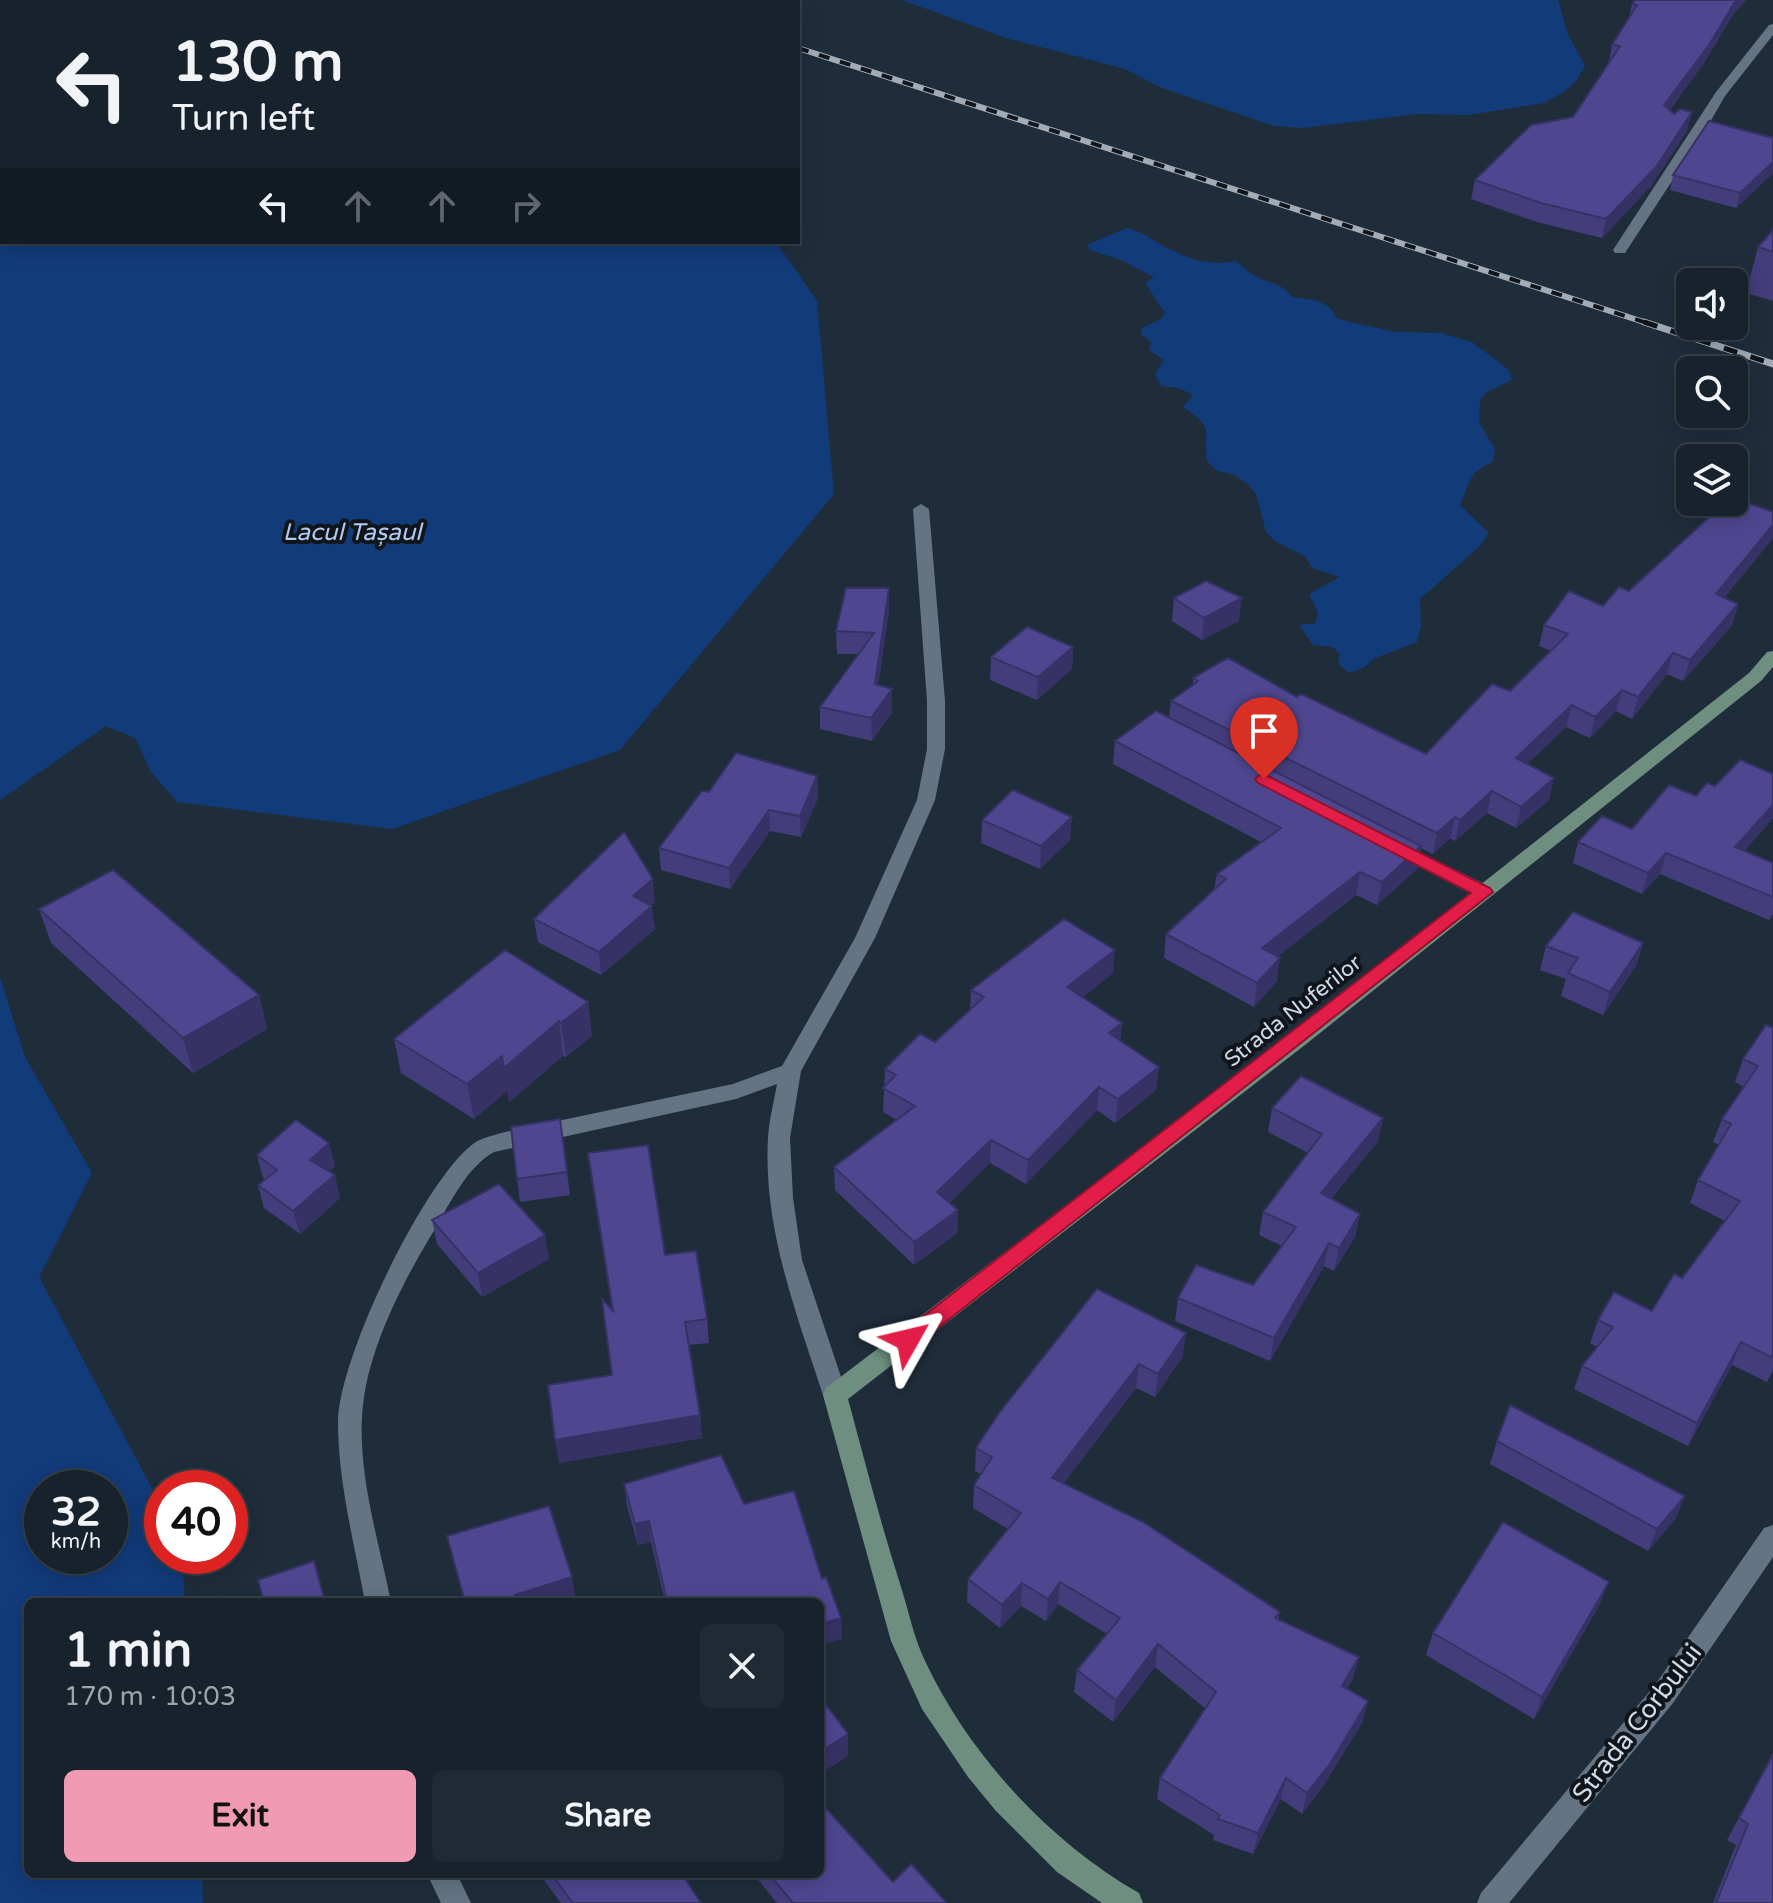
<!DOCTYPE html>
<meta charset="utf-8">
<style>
body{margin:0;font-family:"Varela Round",sans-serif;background:#202a34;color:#f1f3f6;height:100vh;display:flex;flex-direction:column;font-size:30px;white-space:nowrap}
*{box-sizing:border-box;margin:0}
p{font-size:26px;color:#9ea4a9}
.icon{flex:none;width:44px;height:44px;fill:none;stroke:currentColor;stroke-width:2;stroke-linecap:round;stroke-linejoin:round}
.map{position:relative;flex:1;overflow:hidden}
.sheet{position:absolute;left:24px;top:1598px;width:800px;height:280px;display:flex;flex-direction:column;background:#17222c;border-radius:12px;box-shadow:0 4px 20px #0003,0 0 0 2px #363f48}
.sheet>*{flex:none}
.guide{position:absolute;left:0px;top:0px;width:800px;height:244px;box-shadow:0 4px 20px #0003,0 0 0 2px #363f48;background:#17222c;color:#f1f3f6;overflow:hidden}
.buttons{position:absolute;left:1676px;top:268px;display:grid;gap:16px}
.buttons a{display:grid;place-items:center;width:72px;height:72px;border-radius:12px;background:#17222c;box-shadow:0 4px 20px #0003,0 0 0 2px #363f48;font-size:40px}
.speed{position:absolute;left:24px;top:1470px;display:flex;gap:16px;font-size:40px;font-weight:700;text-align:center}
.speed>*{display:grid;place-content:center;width:104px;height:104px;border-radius:50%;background:#17222c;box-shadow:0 4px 20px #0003,0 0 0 2px #363f48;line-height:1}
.speed small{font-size:20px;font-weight:400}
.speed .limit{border:12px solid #d22;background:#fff;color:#111}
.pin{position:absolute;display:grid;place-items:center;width:68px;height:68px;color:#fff;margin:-82px -34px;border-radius:50% 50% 50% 0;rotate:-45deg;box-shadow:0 0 8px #0007}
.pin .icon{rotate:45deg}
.me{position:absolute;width:88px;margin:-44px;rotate:53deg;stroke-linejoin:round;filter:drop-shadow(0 0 6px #0008)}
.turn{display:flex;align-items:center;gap:28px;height:168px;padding:0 40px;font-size:36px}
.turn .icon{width:104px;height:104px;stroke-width:2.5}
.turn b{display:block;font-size:56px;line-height:68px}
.lanes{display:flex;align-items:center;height:76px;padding:0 40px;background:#0003;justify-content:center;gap:40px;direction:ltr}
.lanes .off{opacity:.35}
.round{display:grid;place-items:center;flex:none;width:84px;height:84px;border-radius:12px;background:#202a34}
.head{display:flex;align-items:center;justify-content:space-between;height:136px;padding:0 40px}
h1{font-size:48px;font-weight:800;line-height:60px}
.primary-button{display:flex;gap:16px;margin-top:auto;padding:16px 40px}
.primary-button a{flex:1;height:92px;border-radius:12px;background:#f19ab3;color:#111;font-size:32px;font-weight:800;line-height:92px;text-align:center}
.primary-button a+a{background:#202a34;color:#f1f3f6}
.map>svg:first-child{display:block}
.water{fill:#123b7a;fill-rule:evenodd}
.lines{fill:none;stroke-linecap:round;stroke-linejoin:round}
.street{fill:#647484;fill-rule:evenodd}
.secondary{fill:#6e8f80;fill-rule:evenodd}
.rail-far1-casing{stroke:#a2acb7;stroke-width:6}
.rail-casing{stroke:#a2acb7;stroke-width:7}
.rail-far1{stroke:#0f151b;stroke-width:4;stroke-dasharray:11;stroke-linecap:butt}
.rail{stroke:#0f151b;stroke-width:5;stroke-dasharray:14;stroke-linecap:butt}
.wall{fill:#433d7c}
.shaded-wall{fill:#373265}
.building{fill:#4e4790;stroke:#373265;stroke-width:2}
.route{fill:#e11d48;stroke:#92132f;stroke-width:2}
.labels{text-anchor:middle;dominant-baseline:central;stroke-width:8;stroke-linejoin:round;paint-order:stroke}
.street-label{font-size:22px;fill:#d1dae4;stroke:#0f151b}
.water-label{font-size:24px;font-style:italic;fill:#b2caef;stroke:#0f151b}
.near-street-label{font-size:26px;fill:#d1dae4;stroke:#0f151b}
</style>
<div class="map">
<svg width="1773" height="1903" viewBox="0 0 1773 1903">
<rect width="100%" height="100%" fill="#1f2d3b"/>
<path class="water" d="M0 0 409 2H2V242H776L817 301 834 494 620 750 392 829 177 802 151 772 135 738 106 726 0 800Z
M902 0H1558L1568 35 1585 65 1577 80 1564 92 1544 103 1468 115 1417 114 1303 128 1274 126 1162 88 1125 69 1006 38Z
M1126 228C1138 230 1145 235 1155 241 1177 255 1209 268 1235 261 1243 265 1248 273 1257 277 1270 284 1283 283 1292 297L1318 301 1329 307 1337 318 1349 322 1396 332 1441 333 1472 342 1509 370 1512 380 1487 392 1480 400 1479 423 1495 449 1493 462C1466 473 1471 483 1460 505L1489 533 1481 545 1420 599 1421 626 1417 642 1373 659 1365 667 1349 673 1338 663 1340 654 1333 647 1313 645 1299 625 1315 623 1318 613 1309 594 1340 577 1312 568 1306 557 1275 541 1266 532 1256 494 1248 484 1232 474 1217 471 1207 461C1202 428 1217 430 1183 407L1193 395 1179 388 1161 386 1155 374 1164 360 1149 350 1151 342 1141 334V328L1161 319 1165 313 1145 283 1154 277 1121 260 1090 250 1087 245Z
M0 977 25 1057 92 1173 39 1277 162 1507V1556H182L185 1602H28V1874H202L203 1903H0ZM42 1488H110V1556H42Z"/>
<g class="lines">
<path class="street" d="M1773 24V35L1725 96 1710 122 1773 137V145L1706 129 1625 253H1615L1613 250 1716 92 1769 25Z
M921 504 929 509 945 701V749L935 800 875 938 801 1071 790 1138 793 1198 802 1260 847 1395 844 1402 835 1405 826 1402 823 1395C796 1312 763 1228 768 1138 769 1120 774 1102 777 1084L736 1099 494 1152C467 1167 450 1203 435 1229 405 1278 373 1339 364 1397 354 1464 378 1537 391 1602H365C354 1542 338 1482 338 1421 339 1358 423 1182 473 1144 480 1138 492 1136 501 1133L733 1084 782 1066 855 938 917 800 927 749V701L913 509Z
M1396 841 1491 887 1494 892 1484 898 1477 897 1389 851 1386 847Z
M1773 1525V1557L1673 1703 1509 1903H1477L1481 1893 1655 1685 1764 1528Z
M427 1874H457L471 1903H441Z"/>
<path class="secondary" d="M1773 651V667L1761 681 1305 1045 848 1399C865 1462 881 1525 901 1587 909 1612 914 1639 926 1663 970 1756 1050 1842 1139 1893L1143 1903H1102L1057 1872 996 1811 968 1777 922 1709 891 1641 823 1395 826 1388 1290 1035 1749 673 1767 652Z"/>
<g class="rail-far1-casing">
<path id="rail-far1" d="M647 0 653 2
M675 0 681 2
M798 48 1650 324"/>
</g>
<g class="rail-casing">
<path id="rail" d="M1644 322 1773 364"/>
</g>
<use href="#rail-far1" class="rail-far1"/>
<use href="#rail" class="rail"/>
</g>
<path class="wall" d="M1635 0H1746L1732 16 1704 63 1670 110 1687 131 1651 186 1602 238 1537 222 1471 199 1475 180 1573 117 1610 63 1609 62 1612 45 1629 18 1632 4Z
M1773 138V173L1736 208 1670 190 1673 175Z
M1773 230V301L1746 293 1758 247Z
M1773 538 1724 598 1738 604 1732 625 1683 681 1667 674 1632 719 1616 711 1590 738 1566 727 1527 764 1549 800 1516 828 1487 813 1455 841 1450 838 1433 854 1421 848 1417 869 1377 905 1356 895 1278 956 1277 981 1254 1007 1164 958 1166 934 1214 890 1217 874 1261 842 1113 764 1115 741 1169 717 1171 701 1193 684V678L1297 697 1426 754 1510 691 1551 651 1539 646 1544 625 1603 606 1629 591Z
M889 588V611L878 685 892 712 872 741 820 729V707L858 654H837L836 631Z
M1174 598 1239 621 1202 640 1172 621Z
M1073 647 1072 669 1037 700 990 680 991 657Z
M817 776 818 798 801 837 770 831 730 889 661 870 659 848 709 792Z
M1696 796 1773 818 1744 851 1773 863V914L1769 920 1660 874 1642 894 1573 863 1578 842 1632 829Z
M982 820 1070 840 1040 869 981 843Z
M655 902 651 905 655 929 601 975 538 942 534 919Z
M39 909 259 995 267 1029 193 1073 51 943Z
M1643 943 1636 966 1603 1015 1561 996 1566 979 1540 970 1546 946Z
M1113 973 1083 997 1122 1023 1120 1040 1156 1090 1115 1123 1097 1110 1026 1184 990 1163 949 1203 958 1210 957 1233 914 1265 835 1190 834 1167 897 1120 883 1112 885 1069 935 1042 970 1010 971 990Z
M588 1002 592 1036 566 1057 563 1056 509 1102 507 1091 474 1119 401 1073 394 1039Z
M1773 1028V1370L1767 1382 1732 1365 1688 1446 1574 1389 1582 1366 1597 1347 1590 1343 1598 1320 1652 1311 1682 1278 1725 1221 1690 1203 1698 1180 1719 1145 1713 1142 1722 1119 1744 1087 1735 1082 1743 1059Z
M1272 1108 1378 1141 1331 1199 1360 1214 1355 1237 1334 1271 1324 1266 1270 1361 1175 1321 1178 1298 1253 1285 1282 1246 1259 1235 1263 1212 1308 1153 1268 1132Z
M560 1119 570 1195 520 1202 517 1179Z
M329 1143 335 1166 329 1172 340 1198 300 1234 264 1208 258 1185 265 1180 263 1178 257 1155Z
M591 1176 665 1255 707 1319 709 1343 689 1345 700 1415 702 1438 559 1463 612 1375V1310Z
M432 1220 549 1259 482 1297 437 1244Z
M1097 1289 1183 1356 1155 1397 1136 1388 1063 1484 1280 1612 1278 1620 1353 1679 1347 1689 1368 1701 1362 1723 1324 1785 1302 1814 1281 1799 1253 1854 1213 1840 1214 1835 1157 1799 1160 1778 1206 1709 1155 1667 1113 1722 1074 1692 1077 1670 1107 1634 1058 1604 1046 1621 1021 1606 1000 1628 967 1602 968 1579 1008 1529 973 1508 974 1485 981 1474 975 1471 976 1448Z
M1497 1441 1676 1518 1648 1551 1490 1464Z
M624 1484 744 1504 822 1579 841 1618 842 1639 820 1602H665L651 1542 638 1545 627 1506Z
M1600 1604 1534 1719 1426 1655 1433 1633Z
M1773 1754V1903H1713L1736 1845 1727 1840Z
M542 1874H682L701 1903H561L543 1879Z
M755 1874H820L893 1882 946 1902V1903H777L755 1876Z"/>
<path class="shaded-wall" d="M1736 0H1746L1732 16 1704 63 1660 123 1664 105Z
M1692 112 1687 131 1651 186 1602 238 1606 219Z
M1773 162V173L1736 208 1740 193Z
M1773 525V538L1710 615 1716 594Z
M889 588V611L875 707V684Z
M1242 598 1239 621 1202 640 1204 618Z
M1738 604 1732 625 1683 681 1690 660Z
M1073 647 1072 669 1037 700 1038 677Z
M1673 653 1667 674 1632 719 1638 697Z
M892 689V712L872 741 871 718Z
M1622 690 1616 711 1590 738 1595 717Z
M1572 705 1566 727 1511 780 1516 758Z
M817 776 818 798 801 837 800 816Z
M1554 778 1549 800 1516 828 1521 807Z
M1492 791 1487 813 1455 841 1460 820Z
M1773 805V818L1728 868 1735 847Z
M769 810 770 831 730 889 729 868Z
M1072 817 1070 840 1040 869 1041 846Z
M1455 817 1450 838 1433 854 1437 833Z
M1421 846 1417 869 1377 905 1382 882Z
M1666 853 1660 874 1642 894 1648 873Z
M1360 872 1356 895 1258 972 1262 948Z
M653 879 655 902 636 919 633 896Z
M652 906 655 929 601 975 599 952Z
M1643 943 1636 966 1603 1015 1610 992Z
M1115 950 1113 973 1066 1010 1067 987Z
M1280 958 1277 981 1254 1007 1257 983Z
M259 995 267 1029 193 1073 183 1038Z
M588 1002 592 1036 566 1057 561 1023Z
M559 1021 563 1056 509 1102 507 1091 474 1119 467 1084 502 1056Z
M1122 1023 1119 1046 1109 1033Z
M1159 1067 1156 1090 1115 1123 1118 1099Z
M1099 1087 1097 1110 1026 1184 1028 1160Z
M1383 1118 1378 1141 1317 1217 1321 1193Z
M991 1140 990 1163 936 1215 937 1192Z
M329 1143 335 1166 316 1184 310 1160Z
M335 1175 340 1198 300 1234 293 1211Z
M958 1210 957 1233 914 1265V1242Z
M1360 1214 1355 1237 1334 1271 1339 1248Z
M545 1235 549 1259 482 1297 478 1273Z
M1329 1243 1324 1266 1270 1361 1274 1338Z
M1186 1333 1183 1356 1155 1397 1158 1374Z
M1741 1342 1732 1365 1688 1446 1697 1423Z
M1139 1364 1136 1388 1050 1501 1052 1478Z
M700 1415 702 1438 559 1463 555 1440Z
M1685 1496 1676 1518 1648 1551 1657 1529Z
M649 1521 651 1542 638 1545 635 1524Z
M572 1577 576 1600 568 1602H516L515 1595Z
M1060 1582 1058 1604 1046 1621 1048 1599Z
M1609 1582 1600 1604 1534 1719 1542 1697Z
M1022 1583 1021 1606 1000 1628 1002 1605Z
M841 1618 842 1639 820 1645V1624Z
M1158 1644 1155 1667 1113 1722 1116 1700Z
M1359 1657 1353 1679 1337 1708 1342 1686Z
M1368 1701 1362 1723 1324 1785 1302 1814 1307 1793Z
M848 1734V1756L820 1774V1752Z
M1286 1778 1281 1799 1253 1854 1258 1833Z"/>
<path class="building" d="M1635 0H1736L1709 45 1664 105 1674 114 1680 109 1692 112 1656 167 1606 219 1541 203 1475 180 1531 125 1573 117 1620 46 1612 45 1637 5 1632 4Z
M1709 121 1773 138V162L1740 193 1673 175Z
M1773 230V252L1758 247Z
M1734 498 1773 512V525L1716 594 1738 604 1690 660 1673 653 1638 697 1622 690 1595 717 1572 705 1516 758 1554 778 1521 807 1492 791 1460 820 1455 817 1437 833 1171 701 1198 681 1193 678 1228 658 1297 697 1301 694 1426 754 1492 684 1510 691 1568 634 1544 625 1569 591 1603 606 1619 587 1629 591 1706 520 1720 502H1734Z
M1206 581 1242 598 1204 618 1174 598Z
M846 588H889L875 684 892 689 871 718 820 707 874 633 836 631Z
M1027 627 1073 647 1038 677 991 657Z
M1156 711 1421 846 1382 882 1360 872 1262 948 1280 958 1257 983 1166 934 1226 879 1217 874 1281 828 1115 741Z
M736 753 817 776 800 816 769 810 729 868 659 848 702 791 709 792Z
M1740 760 1773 774V805L1735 847 1773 863V897L1666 853 1648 873 1578 842 1602 816 1632 829 1669 785 1696 796 1707 783 1715 786Z
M1013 790 1072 817 1041 846 982 820Z
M624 832 653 879 633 896 652 906 599 952 534 919Z
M113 870 259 995 183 1038 39 909Z
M1573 912 1643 943 1610 992 1568 973 1578 958 1546 946Z
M1064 919 1115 950 1067 987 1122 1023 1109 1033 1159 1067 1118 1099 1099 1087 1028 1160 991 1140 937 1192 958 1210 914 1242 834 1167 915 1106 883 1088 896 1075 885 1069 920 1034 935 1042 984 997 971 990Z
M505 950 588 1002 561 1023 559 1021 504 1068 502 1056 467 1084 394 1039Z
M1766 1025 1773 1028V1358L1741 1342 1697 1423 1582 1366 1613 1327 1598 1320 1614 1292 1652 1311 1674 1274 1682 1278 1740 1201 1698 1180 1731 1124 1722 1119 1758 1066 1743 1059Z
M1301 1076 1383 1118 1321 1193 1360 1214 1339 1248 1329 1243 1274 1338 1178 1298 1196 1265 1253 1285 1296 1227 1263 1212 1322 1134 1272 1108Z
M560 1119 567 1172 517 1179 511 1127Z
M296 1120 329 1143 310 1160 335 1175 293 1211 258 1185 277 1170 257 1155Z
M648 1145 665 1255 696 1251 707 1319 685 1322 700 1415 555 1440 548 1385 612 1375 602 1299 613 1311 588 1153Z
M499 1184 545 1235 478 1273 432 1220Z
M1097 1289 1186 1333 1158 1374 1139 1364 1052 1478 1143 1522 1280 1612 1275 1618 1359 1657 1342 1686 1368 1701 1330 1764 1307 1793 1286 1778 1258 1833 1218 1819 1220 1815 1160 1778 1216 1692 1158 1644 1116 1700 1077 1670 1120 1618 1060 1582 1048 1599 1022 1583 1002 1605 968 1579 1021 1513 974 1485 992 1457 976 1448 1000 1412Z
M1510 1405 1685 1496 1657 1529 1497 1441Z
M721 1455 744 1504 794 1491 822 1579 826 1577 841 1618 820 1624V1602H667L649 1521 635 1524 624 1484Z
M549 1506 572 1577 515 1595 516 1602H465L447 1536Z
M1503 1522 1609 1582 1542 1697 1433 1633Z
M314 1561 325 1602H264L258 1580Z
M820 1697 848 1734 820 1752Z
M1773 1754V1903H1716L1748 1824 1739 1818Z
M820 1802 893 1882 911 1864 946 1902 945 1903H793L769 1874H820Z
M551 1874H682L701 1903H573Z"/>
<path class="route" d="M1264 774 1490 888 1493 892 915 1346 908 1349 900 1346 897 1340 900 1334 1471 893 1258 783 1255 779 1258 776Z"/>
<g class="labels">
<g class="street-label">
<text transform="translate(1293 1011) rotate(-38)">Strada Nuferilor</text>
</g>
<g class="water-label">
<text x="352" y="532">Lacul Tașaul</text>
</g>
<g class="near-street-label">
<text transform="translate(1637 1723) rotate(-52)">Strada Corbului</text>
</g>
</g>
</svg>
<div class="buttons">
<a><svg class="icon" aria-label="sound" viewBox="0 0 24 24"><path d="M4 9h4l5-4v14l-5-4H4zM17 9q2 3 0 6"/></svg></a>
<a><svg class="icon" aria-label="search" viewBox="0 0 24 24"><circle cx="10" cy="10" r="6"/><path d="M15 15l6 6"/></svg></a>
<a><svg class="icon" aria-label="layers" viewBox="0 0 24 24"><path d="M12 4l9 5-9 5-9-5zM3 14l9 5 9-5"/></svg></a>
</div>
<div class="speed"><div>32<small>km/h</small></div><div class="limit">40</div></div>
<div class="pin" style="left:1264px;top:779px;background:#d93025"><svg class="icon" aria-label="arrive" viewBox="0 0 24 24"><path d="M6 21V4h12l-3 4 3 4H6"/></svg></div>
<svg class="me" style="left:908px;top:1340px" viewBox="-20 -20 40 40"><path d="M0-17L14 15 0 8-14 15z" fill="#e11d48" stroke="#fff" stroke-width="4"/></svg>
<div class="guide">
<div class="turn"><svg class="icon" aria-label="left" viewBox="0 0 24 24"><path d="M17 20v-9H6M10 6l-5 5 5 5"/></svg><div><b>130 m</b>Turn left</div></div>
<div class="lanes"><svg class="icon" aria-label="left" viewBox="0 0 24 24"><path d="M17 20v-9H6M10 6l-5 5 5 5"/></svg><svg class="icon off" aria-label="ahead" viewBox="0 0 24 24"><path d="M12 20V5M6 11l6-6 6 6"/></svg><svg class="icon off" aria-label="ahead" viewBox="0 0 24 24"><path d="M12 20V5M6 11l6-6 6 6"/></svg><svg class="icon off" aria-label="right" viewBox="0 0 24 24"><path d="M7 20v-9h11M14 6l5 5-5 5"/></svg></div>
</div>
<section class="sheet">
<div class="head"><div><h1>1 min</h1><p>170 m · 10:03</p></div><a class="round"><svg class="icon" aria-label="close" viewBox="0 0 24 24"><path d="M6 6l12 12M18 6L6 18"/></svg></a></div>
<div class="primary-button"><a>Exit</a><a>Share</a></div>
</section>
</div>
